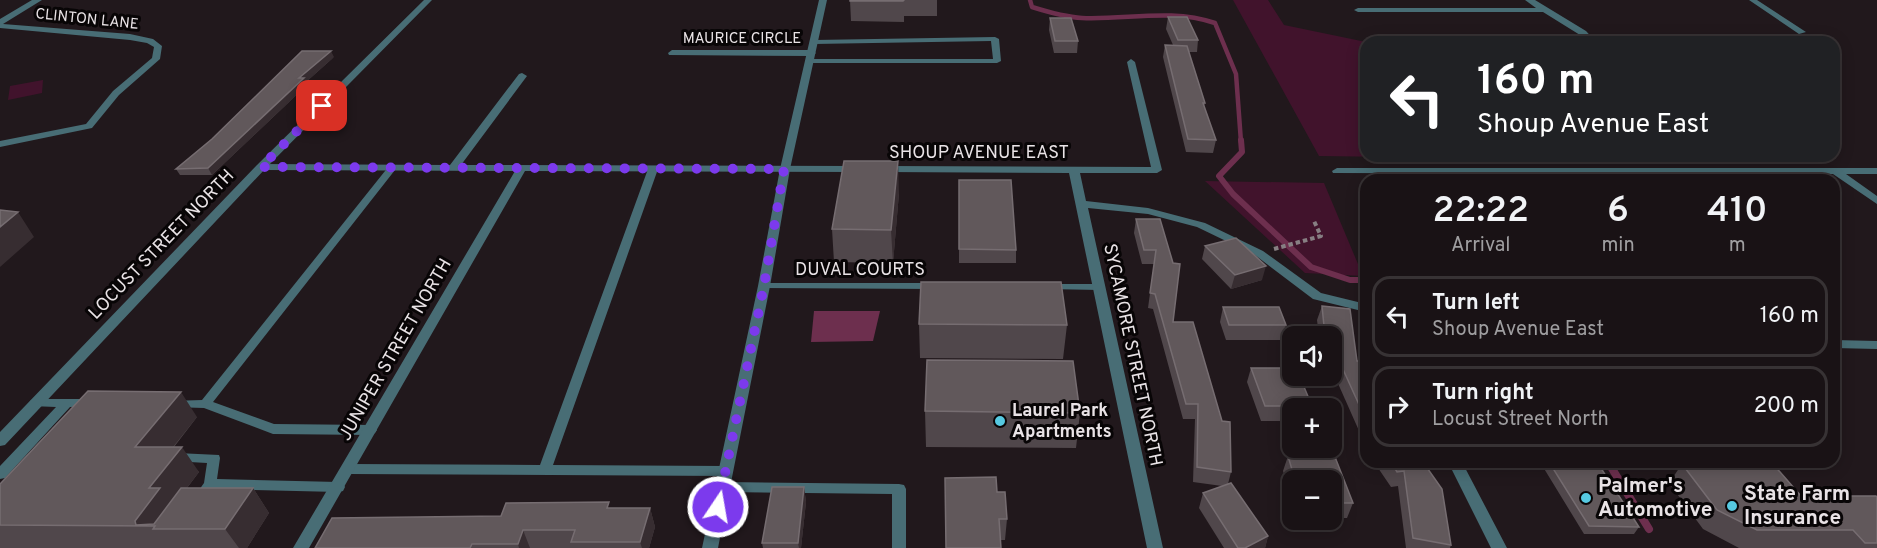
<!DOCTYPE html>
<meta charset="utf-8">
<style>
body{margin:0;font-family:Overpass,sans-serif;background:#221b1e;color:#f1f3f6;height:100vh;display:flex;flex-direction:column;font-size:22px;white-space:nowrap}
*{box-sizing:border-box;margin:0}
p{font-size:20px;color:#9f9ea0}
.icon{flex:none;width:33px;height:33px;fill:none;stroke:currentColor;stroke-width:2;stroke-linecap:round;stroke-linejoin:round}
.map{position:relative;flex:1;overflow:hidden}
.drawer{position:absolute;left:1360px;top:174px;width:480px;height:294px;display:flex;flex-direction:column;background:#191215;border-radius:18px;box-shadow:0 3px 15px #0003,0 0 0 2px #373234}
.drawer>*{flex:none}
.top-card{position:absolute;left:1360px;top:36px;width:480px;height:126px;border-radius:18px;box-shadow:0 3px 15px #0003,0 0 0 2px #373234;background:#202124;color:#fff;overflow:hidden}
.fabs{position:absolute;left:1282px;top:326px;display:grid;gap:12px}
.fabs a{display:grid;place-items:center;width:60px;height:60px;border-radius:12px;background:#191215;box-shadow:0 3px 15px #0003,0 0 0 2px #373234;font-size:30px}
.pin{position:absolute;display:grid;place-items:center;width:51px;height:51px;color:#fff;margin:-26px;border-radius:12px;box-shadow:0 3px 9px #0006}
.me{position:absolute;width:66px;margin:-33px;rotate:12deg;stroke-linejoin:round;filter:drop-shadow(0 0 4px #0008)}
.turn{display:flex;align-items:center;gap:21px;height:126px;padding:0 18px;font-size:27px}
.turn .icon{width:78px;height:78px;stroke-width:2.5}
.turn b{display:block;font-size:42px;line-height:51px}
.eta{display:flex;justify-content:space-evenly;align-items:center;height:102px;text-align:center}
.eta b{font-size:36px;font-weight:600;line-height:42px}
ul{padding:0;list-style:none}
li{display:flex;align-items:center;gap:18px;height:81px;margin:0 12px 9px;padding:0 6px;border:3px solid #373234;border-radius:18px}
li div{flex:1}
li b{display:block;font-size:22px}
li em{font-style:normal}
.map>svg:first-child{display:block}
.green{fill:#41132c}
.water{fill:#6d2f4e}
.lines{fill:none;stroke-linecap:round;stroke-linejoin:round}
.stream-far2{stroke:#6d2f4e;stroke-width:4.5}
.stream-far1{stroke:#6d2f4e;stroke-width:6}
.stream{stroke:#6d2f4e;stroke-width:8}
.path{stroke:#877f83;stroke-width:4;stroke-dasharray:4.5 3;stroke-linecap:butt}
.service{fill:#486d75;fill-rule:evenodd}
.minor{fill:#486d75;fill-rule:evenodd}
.tertiary{fill:#486d75;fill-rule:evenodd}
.wall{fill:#50474b}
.shaded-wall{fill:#372d31}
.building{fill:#61585b;stroke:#766d71;stroke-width:1.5}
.route{stroke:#7c3aed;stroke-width:10;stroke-dasharray:0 18}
.poi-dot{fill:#56c9e1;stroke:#080506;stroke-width:2}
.labels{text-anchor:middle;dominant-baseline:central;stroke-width:6;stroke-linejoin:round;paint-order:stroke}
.far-street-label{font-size:15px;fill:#e9e3e6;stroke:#080506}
.street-label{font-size:18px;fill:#e9e3e6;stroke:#080506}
.poi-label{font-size:18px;font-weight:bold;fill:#e9e3e6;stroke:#080506;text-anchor:start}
.near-poi-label{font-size:21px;font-weight:bold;fill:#e9e3e6;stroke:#080506;text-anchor:start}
</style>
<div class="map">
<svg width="1877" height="548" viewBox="0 0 1877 548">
<rect width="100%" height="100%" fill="#21181c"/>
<path class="green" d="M1233 0H1268L1284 25 1366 42H1397H1366V156H1620L1624 160 1319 156Z
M43 80 42 93 8 100 10 86Z
M1205 181 1324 183 1363 276 1305 273Z"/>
<path class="water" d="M814 311H880L873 341 811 342Z"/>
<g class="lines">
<path class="stream-far2" d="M1030 0 1032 7C1048 12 1065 17 1082 18 1128 20 1170 8 1215 23L1236 74 1241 142"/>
<path class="stream-far1" d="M1241 140 1242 152 1219 176 1233 194 1311 267 1350 280H1366"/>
<path class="stream" d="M1608 462 1649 529"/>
<path class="path" d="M1274 249 1321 236 1314 221"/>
<path class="service" d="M1749 0H1757L1806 32 1799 34Z
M995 37 999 39 1001 61 997 63H810L806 61 810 59H993L991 41 814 44 810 42 814 40Z
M392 165 395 166 397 168 395 170 213 402 274 424 371 425 375 427 377 430 375 433 371 435 273 434 204 408 171 407 169 404 171 401 202 400 389 166Z
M653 166 658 169 553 465 726 466 731 467 733 471 731 475 726 476 348 474 343 473 341 469 343 465 348 464 540 465 648 169Z
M764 283H935L940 286 935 289 760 288 759 286 760 284Z
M1049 284H1100L1105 287 1100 290 1045 289 1044 287 1045 285Z
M35 399H90L94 400 96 403 94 406 70 407 5 478 0 479V466L56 407 31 406 29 403 31 400Z
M177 453 219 455 220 458 217 479 338 482 343 483 345 487 343 491 338 492 214 489C208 497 205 507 194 504L192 500 204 483 207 463 172 461 171 458 172 455Z
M722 482 899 484 904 485 906 489V548H892V494L722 492 717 491 715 487 717 483Z"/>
<path class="minor" d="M32 0H42L3 24 130 34 153 39 162 46 160 59 119 95 92 128 0 147V141L86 124 113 91 152 58 154 47 147 43 130 40 0 28V19Z
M1525 0H1535L1586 31 1596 42H1587L1580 35 1543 12H1358L1354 10 1358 8H1536Z
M672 50H812L816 53 812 56 669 55 668 53Z
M1131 59 1135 62 1162 170 1157 173H1080L1086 201 1148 208 1205 223 1263 251 1321 293 1366 304V312L1313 299 1255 255 1197 227 1148 214 1088 208 1163 548H1147L1069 173 883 172 878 169 883 166 1151 167 1127 62Z
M522 73 527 76 461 165 857 166 862 169 857 172 525 171 309 548H293L515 171 261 170 256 167 261 164 450 165 519 74Z
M1337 168H1877V174H1846L1877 196V204L1833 174 1333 173 1332 171Z
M1834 340 1877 341V349L1834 348Z
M1448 462H1462L1507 548H1491Z"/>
<path class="tertiary" d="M424 0H432L265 169 5 445 0 446V432L257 165Z
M819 0H827L790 169 770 286 718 548H702L758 286 780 169Z"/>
</g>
<path class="wall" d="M850 0H937V16H904V22L851 21Z
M1168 17 1198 40 1197 52H1189L1205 103 1204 106 1216 140 1213 153 1186 152 1163 57 1165 45H1173L1166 29Z
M1050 18 1078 41 1077 53H1054L1049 30Z
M334 57 306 82 307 85 212 175H180L176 169Z
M959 180 1016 250V263H959Z
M899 193 893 263 834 262 832 229Z
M1136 219H1160L1173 322 1231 472 1228 484 1268 536 1265 548H1224L1199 508 1203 493 1222 486 1193 482 1195 419H1183L1153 309 1148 308 1154 264H1142L1134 233Z
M1205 246 1262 280 1231 289 1202 259Z
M1322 306 1357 361H1366V450L1358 438 1360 433 1332 370V336H1319L1317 320Z
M1223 307 1286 325 1282 340H1226L1220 322Z
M919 324 1067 325 1063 359 920 358Z
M1251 368 1312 406 1311 408H1293V421H1261L1247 382Z
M925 411 1080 413 1076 448 926 447Z
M197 417 174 447 199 472 187 488H253L269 513 247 548H0V484Z
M1288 456 1335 457 1353 503 1347 518H1332V480H1293V502L1283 471Z
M1374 462H1423L1451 545 1450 548H1406L1398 486 1391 487Z
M1540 462H1597L1639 527 1634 534H1584Z
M1682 464 1801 496 1877 497V548H1739L1703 529 1669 483Z
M804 487 806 502 801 548H763L762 543Z
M997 492 1007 519 1005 540H1000Z
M611 508H650L655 527 649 548H315L501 516Z"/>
<path class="shaded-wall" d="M331 51 334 57 306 82 307 85 212 175 208 168 299 78Z
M898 161 899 193 893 263 891 230Z
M18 212 34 237 0 267V227Z
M1266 266 1262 280 1231 289 1235 275Z
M181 392 197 417 153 472 135 447Z
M182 447 199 472 173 506 155 526H137L135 521 149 488Z
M804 487 806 502 801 548H799L798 543Z
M253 488 269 513 247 548H239L225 529Z
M650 508 655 527 649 548H642L640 542Z
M523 530 530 548H519L518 544Z
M1268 536 1265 548H1245Z"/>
<path class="building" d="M850 0H904L903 1H850Z
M1168 17H1187L1198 40H1178Z
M1050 18H1071L1078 41H1055Z
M1165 45 1187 46 1205 103H1203L1216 140 1188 139Z
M302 51H331L299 78H304L208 168 176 169 212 139Z
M844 161H898L891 230 832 229Z
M959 180H1011L1016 250 959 249Z
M0 210 18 212 0 227Z
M1136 219H1160L1173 263 1180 264 1173 322H1193L1222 421 1230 422 1231 472 1197 467 1198 404H1186L1155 294 1150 293 1156 250H1144Z
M1236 238 1266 266 1235 275 1205 246Z
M921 282H1061L1067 325 919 324Z
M1322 306 1350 309 1357 361H1366V420L1332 345V336H1325Z
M1223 307H1279L1286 325H1229Z
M927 360 1073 361 1080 413 925 411Z
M1251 368H1293V375H1299L1312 406H1265Z
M88 391 181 392 135 447H182L149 488H160L135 521 136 525 154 524 181 488H253L225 529H153L155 526 0 525V484Z
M1288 456 1335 457 1353 503H1332V480H1295Z
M1391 462H1423L1442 489 1451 545 1413 538 1404 471 1397 472Z
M1549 462H1597L1639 527 1589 526Z
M1682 464H1773L1801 496H1876L1877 497V543H1865L1853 530H1757L1717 510Z
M996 477 997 492H1005L1007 519H999L1001 548H946L945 478Z
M1231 483 1268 536 1245 548H1238L1203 493Z
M772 487H804L798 543H762Z
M609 502 607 508H650L640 542H571L575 530H523L518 544H472L470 548H315L332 518 501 516 506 503Z"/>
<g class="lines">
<path class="route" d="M322 106 261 167 784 169 764 286 718 507"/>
</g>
<g class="poi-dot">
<circle cx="1000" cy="421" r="6"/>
<circle cx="1586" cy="498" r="6"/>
<circle cx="1732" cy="506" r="6"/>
</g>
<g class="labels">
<g class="far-street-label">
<text transform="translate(87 20) rotate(6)">CLINTON LANE</text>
<text x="742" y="39">MAURICE CIRCLE</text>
</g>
<g class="street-label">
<text x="979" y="153">SHOUP AVENUE EAST</text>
<text transform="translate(162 245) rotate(-46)">LOCUST STREET NORTH</text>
<text x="860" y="270">DUVAL COURTS</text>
<text transform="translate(396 350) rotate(-60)">JUNIPER STREET NORTH</text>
<text transform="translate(1132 355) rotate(78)">SYCAMORE STREET NORTH</text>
</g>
<g class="poi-label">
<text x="1012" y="411">Laurel Park<tspan x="1012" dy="21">Apartments</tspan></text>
</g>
<g class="near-poi-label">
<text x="1598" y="486">Palmer's<tspan x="1598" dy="24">Automotive</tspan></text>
<text x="1744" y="494">State Farm<tspan x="1744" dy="24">Insurance</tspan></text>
</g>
</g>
</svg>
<div class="fabs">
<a><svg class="icon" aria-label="sound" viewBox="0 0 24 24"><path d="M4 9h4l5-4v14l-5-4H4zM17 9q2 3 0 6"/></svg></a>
<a>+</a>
<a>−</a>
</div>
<div class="pin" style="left:322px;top:106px;background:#d93025"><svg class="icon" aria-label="arrive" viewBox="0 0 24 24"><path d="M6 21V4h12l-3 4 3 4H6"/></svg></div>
<svg class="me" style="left:718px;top:507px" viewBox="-20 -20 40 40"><circle r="17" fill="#7c3aed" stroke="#fff" stroke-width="3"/><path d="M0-11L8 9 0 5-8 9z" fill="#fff"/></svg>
<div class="top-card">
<div class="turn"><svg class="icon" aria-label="left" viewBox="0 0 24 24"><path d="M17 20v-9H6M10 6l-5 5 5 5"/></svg><div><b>160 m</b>Shoup Avenue East</div></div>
</div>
<section class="drawer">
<div class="eta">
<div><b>22:22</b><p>Arrival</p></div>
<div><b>6</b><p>min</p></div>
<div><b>410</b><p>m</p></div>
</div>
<ul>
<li><svg class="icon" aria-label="left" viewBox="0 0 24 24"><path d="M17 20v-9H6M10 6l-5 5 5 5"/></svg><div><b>Turn left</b><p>Shoup Avenue East</p></div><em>160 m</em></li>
<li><svg class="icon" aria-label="right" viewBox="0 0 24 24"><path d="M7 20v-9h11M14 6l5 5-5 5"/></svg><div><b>Turn right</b><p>Locust Street North</p></div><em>200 m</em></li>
</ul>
</section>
</div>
